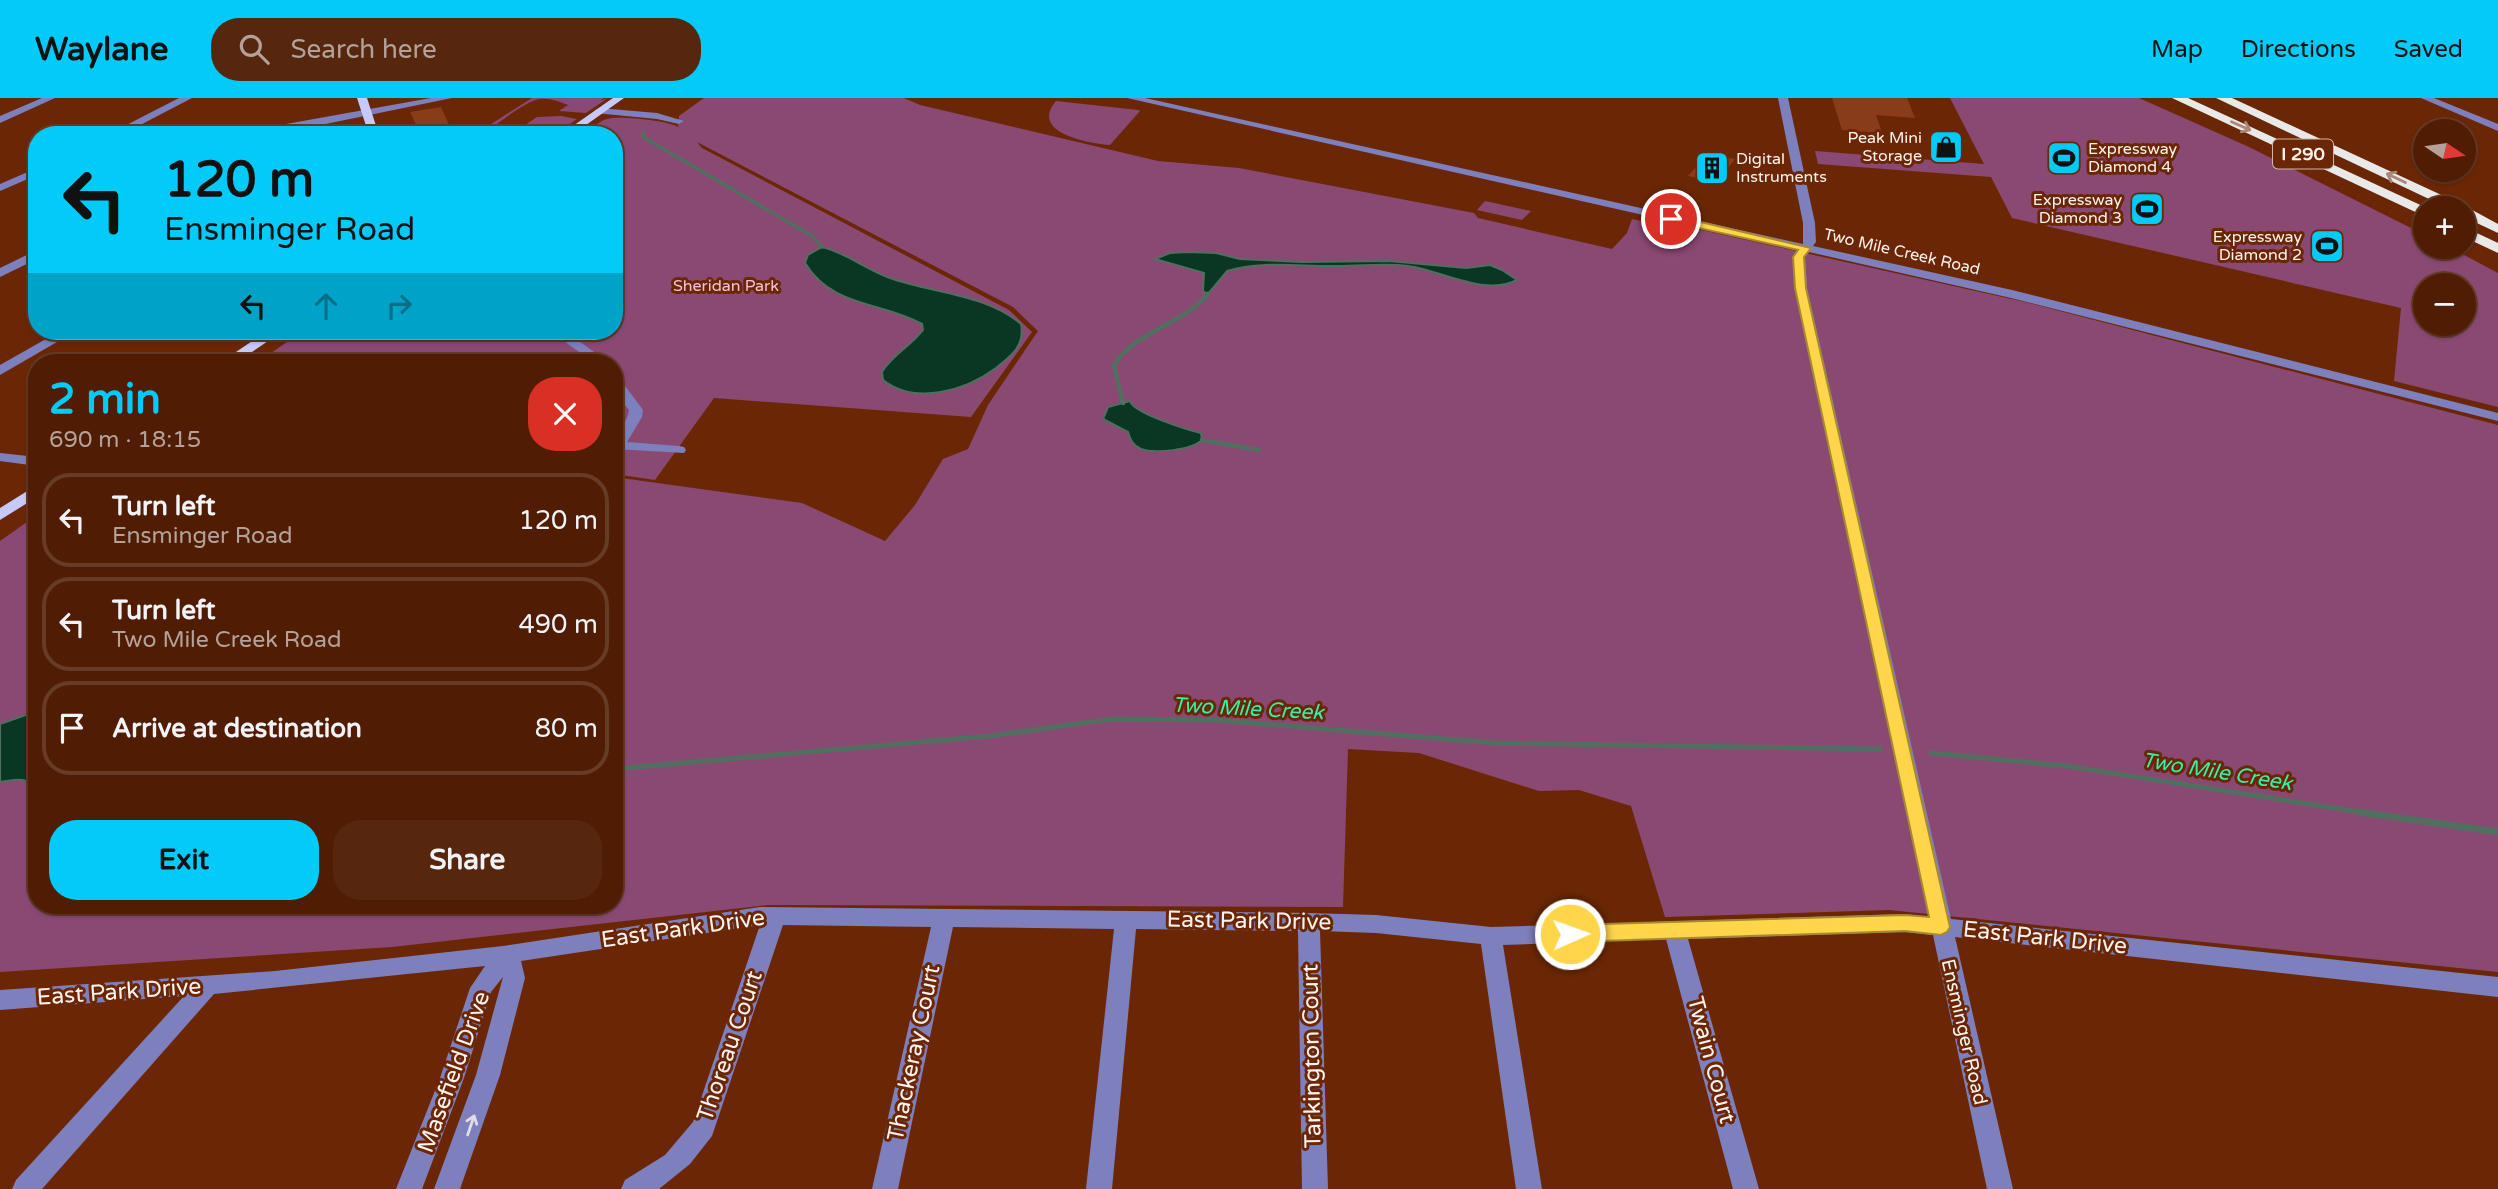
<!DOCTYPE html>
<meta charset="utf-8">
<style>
body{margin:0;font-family:"Varela Round",sans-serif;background:#56260e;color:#f1f3f6;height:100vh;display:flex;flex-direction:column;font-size:26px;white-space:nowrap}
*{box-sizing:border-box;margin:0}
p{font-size:23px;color:#b4a29a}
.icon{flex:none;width:38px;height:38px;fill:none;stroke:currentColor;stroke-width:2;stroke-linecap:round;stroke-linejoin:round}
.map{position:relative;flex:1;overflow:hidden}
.side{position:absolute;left:28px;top:256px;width:595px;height:560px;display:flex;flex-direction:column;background:#501d04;border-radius:28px;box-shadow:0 2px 5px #0004,0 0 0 2px #673b26}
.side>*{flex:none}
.top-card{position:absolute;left:28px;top:28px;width:595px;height:214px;border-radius:28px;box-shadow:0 2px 5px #0004,0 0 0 2px #673b26;background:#02cbf9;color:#111;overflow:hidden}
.needle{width:46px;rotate:103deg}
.tools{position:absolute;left:2413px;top:21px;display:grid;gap:14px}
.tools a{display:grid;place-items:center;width:63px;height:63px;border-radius:50%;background:#501d04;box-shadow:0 2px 5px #0004,0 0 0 2px #673b26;font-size:35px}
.pin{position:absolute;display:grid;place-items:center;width:60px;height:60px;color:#fff;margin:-30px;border:4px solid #fff;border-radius:50%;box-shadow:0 2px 7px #0007}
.me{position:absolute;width:77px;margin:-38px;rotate:88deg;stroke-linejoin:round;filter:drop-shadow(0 0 5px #0008)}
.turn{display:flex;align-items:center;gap:24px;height:147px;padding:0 21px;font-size:32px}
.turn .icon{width:91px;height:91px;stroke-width:2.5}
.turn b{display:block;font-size:49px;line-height:60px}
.lanes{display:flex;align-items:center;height:66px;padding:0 21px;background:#0003;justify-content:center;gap:35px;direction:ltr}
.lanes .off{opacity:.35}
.round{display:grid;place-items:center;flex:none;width:74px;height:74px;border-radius:28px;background:#56260e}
.headline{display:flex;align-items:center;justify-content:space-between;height:119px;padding:0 21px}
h1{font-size:42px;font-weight:700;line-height:52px;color:#02cbf9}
.cta{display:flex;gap:14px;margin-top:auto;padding:14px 21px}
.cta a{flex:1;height:80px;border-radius:28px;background:#02cbf9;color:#111;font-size:28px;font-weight:700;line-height:80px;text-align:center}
.cta a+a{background:#56260e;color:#f1f3f6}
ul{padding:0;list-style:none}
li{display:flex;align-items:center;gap:21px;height:94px;margin:0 14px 10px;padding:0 7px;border:4px solid #673b26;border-radius:28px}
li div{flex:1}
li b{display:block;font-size:26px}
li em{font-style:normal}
header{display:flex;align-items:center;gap:42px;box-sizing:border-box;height:98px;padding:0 35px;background:#02cbf9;color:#111}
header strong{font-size:33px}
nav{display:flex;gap:38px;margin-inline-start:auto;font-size:24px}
.search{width:490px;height:63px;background:#56260e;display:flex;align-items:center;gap:18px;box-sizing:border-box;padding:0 24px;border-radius:28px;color:#b4a29a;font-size:26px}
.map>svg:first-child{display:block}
.green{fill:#8a4973;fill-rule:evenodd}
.water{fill:#0a3624;stroke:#526e61;stroke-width:2}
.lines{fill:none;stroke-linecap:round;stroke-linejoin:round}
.stream-far3{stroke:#526e61;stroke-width:3.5}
.stream-far2{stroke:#526e61;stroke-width:4.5}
.stream-far1{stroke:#526e61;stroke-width:5}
.stream{stroke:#526e61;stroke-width:7}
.building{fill:#893c1a}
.minor{fill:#7e80bd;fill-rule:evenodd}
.major{fill:#c6c9fa;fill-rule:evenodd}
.highway{fill:#e9e9e9;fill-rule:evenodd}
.oneway{stroke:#a87}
.oneway2{stroke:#e2dbe4}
.route{fill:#ffd54a;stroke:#a68a30;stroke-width:2}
.labels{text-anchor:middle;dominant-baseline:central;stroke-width:6;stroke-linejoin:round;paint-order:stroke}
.far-poi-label{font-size:16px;fill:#fbf2ee;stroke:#6b2705;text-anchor:end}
.far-street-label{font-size:16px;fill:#fbf2ee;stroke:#6b2705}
.far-park-label{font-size:16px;fill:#f3c0de;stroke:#6b2705}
.shield{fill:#6b2705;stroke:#d0b5a8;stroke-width:2}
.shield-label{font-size:18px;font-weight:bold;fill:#fbf2ee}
.street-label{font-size:19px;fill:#fbf2ee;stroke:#6b2705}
.water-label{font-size:21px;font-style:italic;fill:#36f0aa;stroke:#6b2705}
.near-street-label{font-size:23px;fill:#fbf2ee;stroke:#6b2705}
</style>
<header>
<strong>Waylane</strong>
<div class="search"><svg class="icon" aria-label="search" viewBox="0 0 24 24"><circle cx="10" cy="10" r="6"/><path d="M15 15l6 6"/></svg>Search here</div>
<nav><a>Map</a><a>Directions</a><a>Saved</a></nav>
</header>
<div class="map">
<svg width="2498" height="1091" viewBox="0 0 2498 1091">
<rect width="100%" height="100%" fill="#6b2705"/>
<path class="green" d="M532 0H604L600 3 608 0 586 15 559 13 568 7C560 4 550 0 540 1 526 2 489 32 482 37H474Z
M704 0H904L920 7 1158 63 1239 70 1474 115 1478 120 1612 151 1627 135 1632 121 1667 128 1670 125 2025 204 2498 327V874L1889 812 1665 819 1631 708 1579 692 1539 693 1419 655 1348 651 1343 809 768 807 392 849 0 874V443L37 417V807H614V379L802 405 885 443 915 407 943 361 968 351 988 307 1038 233 1013 209 697 44 702 50 1009 212 1032 234 971 319 714 300 655 382 614 376V264H258L303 233H614V37H583C590 32 599 23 607 21 617 17 671 23 678 29L679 18Z
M1950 0H2139L2249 49 2425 137 2426 149H2449L2498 175V309L2394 283 2401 210 2012 120 1991 79 1818 66 1815 53 1984 66ZM2426 187H2464V226H2426Z
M1056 3 1138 12 1140 13 1110 47C1088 45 1029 35 1056 3Z
M561 18 577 21 553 37H550L554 33 548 37H510L537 19Z
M1485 103 1531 113 1522 122 1477 112Z"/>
<path class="water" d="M822 149C847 155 865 171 890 180 932 195 986 196 1021 226 1025 248 1012 257 996 270 966 292 916 308 883 282L882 274C892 257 911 248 923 232L922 226C880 203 833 210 805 165L808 157Z
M1187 154 1216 155 1240 161 1302 164 1389 163 1466 170 1490 167 1502 172 1517 182C1486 199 1440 172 1408 168 1385 165 1362 168 1339 168 1302 169 1263 162 1227 173L1208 196 1203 193 1204 175 1155 161 1170 155Z
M1130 303C1133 315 1188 332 1201 335L1202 342C1192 352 1155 356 1141 351 1133 347 1130 342 1128 334L1103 321 1108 309Z
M37 613V693C28 677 16 682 0 684V626Z"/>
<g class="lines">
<path class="stream-far3" d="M643 34V39L812 138 822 149"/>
<path class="stream-far2" d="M1123 305 1114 267C1137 232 1181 228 1208 196
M1202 342 1259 352"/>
<path class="stream-far1" d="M1931 655 2067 668 2372 716
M614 671 990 638 1112 621 1215 622 1494 645 1881 651"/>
<path class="stream" d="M2359 714 2498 734"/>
</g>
<path class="building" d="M1832 0H1907L1915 20 1876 17 1882 35 1842 32Z
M441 9 449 27 419 33 410 14Z
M1707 56 1735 61 1717 84 1688 78Z"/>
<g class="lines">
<path class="minor" d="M42 0H55L0 25V18Z
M179 0H192L121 37H107Z
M431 0H452L272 37H259L275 28Z
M1127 0H1145L1803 146V125L1778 0H1788L1815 125 1816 144 1813 148 2012 192 2498 315V323L2011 200 1809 154 1805 159 1807 190 1951 821 2498 879V899L1955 839 2013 1091H1987L1933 837 1905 834 1688 841 1759 1091H1733L1666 841 1503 847 1542 1091H1516L1481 846 1376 835 1320 833 1328 1091H1302L1298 833 1136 831 1112 1091H1086L1114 831 953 829 898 1091H872L931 829 783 827 712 1038 690 1066 659 1091H621L625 1082 665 1057 693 1024 760 827 521 863 525 880 500 977 460 1091H434L476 977 503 879 491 894 464 980 422 1091H396L440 980 470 890 485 868 214 896 42 1091H12L16 1082 184 898 0 912V892L275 873 503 848 760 809 1309 815 1376 817 1491 829 1905 816 1929 819 1795 190 1793 159 1798 152Z
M2421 0H2434L2498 26V33Z
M599 10 657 15 684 23 679 26 657 21 595 15 594 13Z
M37 70V77L0 93V86Z
M37 152V161L0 179V170Z
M60 233H76L0 277V267Z
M550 233H565L608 264H593Z
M614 279 619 280 643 312 642 319 627 344 679 348 684 349 686 352 684 355 614 351C614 336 627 327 629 312L614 293Z
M0 355 37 359V368L0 363Z"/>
<path class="major" d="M357 0H367L379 37H369Z
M613 0H624L572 37H560Z
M267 233H283L237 264H221Z
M37 387V399L0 422V410Z"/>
<path class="highway" d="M2172 0H2188L2427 110 2426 119Z
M2216 0H2232L2463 107 2498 126V135L2464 119V110H2448Z
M2464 129 2498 145V155L2464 139Z"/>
</g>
<defs><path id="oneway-shaft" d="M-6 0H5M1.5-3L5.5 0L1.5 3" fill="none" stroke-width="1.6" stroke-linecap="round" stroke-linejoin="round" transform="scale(1.75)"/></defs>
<g class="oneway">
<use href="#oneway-shaft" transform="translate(2241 28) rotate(24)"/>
<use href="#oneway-shaft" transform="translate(2396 80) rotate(-154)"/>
</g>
<use class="oneway2" href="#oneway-shaft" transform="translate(471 1027) rotate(-71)"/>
<path class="route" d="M1671 117 1811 150 1804 159 1806 190 1950 829 1947 834 1941 837 1905 833 1570 844 1563 841 1560 836 1563 830 1570 827 1905 817 1929 819 1795 190 1793 159 1798 152 1667 123 1666 121Z"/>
<defs>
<g id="shop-square" transform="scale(1.75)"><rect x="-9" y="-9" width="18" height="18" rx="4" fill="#02cbf9" stroke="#6b2705"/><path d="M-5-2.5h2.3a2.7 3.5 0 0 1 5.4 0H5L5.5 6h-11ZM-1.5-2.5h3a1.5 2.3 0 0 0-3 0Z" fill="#111"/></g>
<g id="stadium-square" transform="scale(1.75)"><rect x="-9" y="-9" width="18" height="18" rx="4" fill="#02cbf9" stroke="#6b2705"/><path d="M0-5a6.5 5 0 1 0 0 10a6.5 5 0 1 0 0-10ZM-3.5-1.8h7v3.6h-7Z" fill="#111"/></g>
<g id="building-square" transform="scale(1.75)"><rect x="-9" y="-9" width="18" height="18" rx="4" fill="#02cbf9" stroke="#6b2705"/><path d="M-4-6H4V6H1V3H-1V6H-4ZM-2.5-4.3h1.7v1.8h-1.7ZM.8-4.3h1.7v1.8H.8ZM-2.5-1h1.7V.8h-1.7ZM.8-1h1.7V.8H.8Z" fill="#111"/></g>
</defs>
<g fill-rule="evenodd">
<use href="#shop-square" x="1946" y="49"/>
<use href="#stadium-square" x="2064" y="60"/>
<use href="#building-square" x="1712" y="70"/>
<use href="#stadium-square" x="2147" y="111"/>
<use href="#stadium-square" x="2327" y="148"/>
</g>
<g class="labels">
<g class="far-poi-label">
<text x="1922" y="40">Peak Mini<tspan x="1922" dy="18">Storage</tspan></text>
<text x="2088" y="51" text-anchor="start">Expressway<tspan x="2088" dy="18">Diamond 4</tspan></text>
<text x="1736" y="61" text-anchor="start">Digital<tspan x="1736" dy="18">Instruments</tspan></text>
<text x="2122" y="102">Expressway<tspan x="2122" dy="18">Diamond 3</tspan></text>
<text x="2302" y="139">Expressway<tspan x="2302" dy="18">Diamond 2</tspan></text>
</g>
<g class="far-street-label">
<text transform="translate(1902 154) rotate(13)">Two Mile Creek Road</text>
</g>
<g class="far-park-label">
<text x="726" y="188">Sheridan Park</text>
</g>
<rect class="shield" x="2273" y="41.5" width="60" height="29" rx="5"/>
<g class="shield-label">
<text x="2303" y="56">I 290</text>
</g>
<g class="street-label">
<text transform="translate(1964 934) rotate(77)">Ensminger Road</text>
</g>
<g class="water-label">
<text transform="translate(1248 611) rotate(3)">Two Mile Creek</text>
<text transform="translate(2217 674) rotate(9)">Two Mile Creek</text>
</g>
<g class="near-street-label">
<text transform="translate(1249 823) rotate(1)">East Park Drive</text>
<text transform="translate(683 831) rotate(-8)">East Park Drive</text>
<text transform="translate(2045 840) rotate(6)">East Park Drive</text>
<text transform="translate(119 894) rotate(-4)">East Park Drive</text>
<text transform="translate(730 948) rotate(-71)">Thoreau Court</text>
<text transform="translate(914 955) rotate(-78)">Thackeray Court</text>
<text transform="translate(1312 958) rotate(-91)">Tarkington Court</text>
<text transform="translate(1711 962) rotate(75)">Twain Court</text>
<text transform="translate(454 974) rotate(-70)">Masefield Drive</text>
</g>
</g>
</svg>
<div class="tools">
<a><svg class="needle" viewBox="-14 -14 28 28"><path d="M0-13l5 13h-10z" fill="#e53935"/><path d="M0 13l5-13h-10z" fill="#b4a29a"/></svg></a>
<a>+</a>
<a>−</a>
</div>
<div class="pin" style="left:1671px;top:121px;background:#d93025"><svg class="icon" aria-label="arrive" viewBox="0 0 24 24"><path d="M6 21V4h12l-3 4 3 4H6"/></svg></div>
<svg class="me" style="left:1570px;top:836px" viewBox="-20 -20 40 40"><circle r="17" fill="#ffd54a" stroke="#fff" stroke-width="3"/><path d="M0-11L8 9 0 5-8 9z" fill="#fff"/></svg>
<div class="top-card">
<div class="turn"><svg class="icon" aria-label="left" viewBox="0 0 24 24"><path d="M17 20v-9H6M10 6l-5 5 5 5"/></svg><div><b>120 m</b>Ensminger Road</div></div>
<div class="lanes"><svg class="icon" aria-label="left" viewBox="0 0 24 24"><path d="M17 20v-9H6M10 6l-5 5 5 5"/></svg><svg class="icon off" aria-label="ahead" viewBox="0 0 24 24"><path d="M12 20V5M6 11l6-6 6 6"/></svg><svg class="icon off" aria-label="right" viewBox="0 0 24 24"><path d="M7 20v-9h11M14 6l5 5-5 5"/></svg></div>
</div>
<section class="side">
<div class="headline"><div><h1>2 min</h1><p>690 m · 18:15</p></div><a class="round" style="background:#d93025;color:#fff"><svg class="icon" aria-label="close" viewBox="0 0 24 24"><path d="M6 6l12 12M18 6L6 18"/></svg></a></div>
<ul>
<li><svg class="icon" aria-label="left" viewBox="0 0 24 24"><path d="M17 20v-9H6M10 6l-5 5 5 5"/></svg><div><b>Turn left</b><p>Ensminger Road</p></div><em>120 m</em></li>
<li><svg class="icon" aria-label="left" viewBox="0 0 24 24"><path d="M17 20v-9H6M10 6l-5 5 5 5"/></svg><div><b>Turn left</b><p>Two Mile Creek Road</p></div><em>490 m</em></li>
<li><svg class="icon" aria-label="arrive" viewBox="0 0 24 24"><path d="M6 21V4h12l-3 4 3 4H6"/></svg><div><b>Arrive at destination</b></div><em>80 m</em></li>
</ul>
<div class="cta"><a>Exit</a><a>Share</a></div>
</section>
</div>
